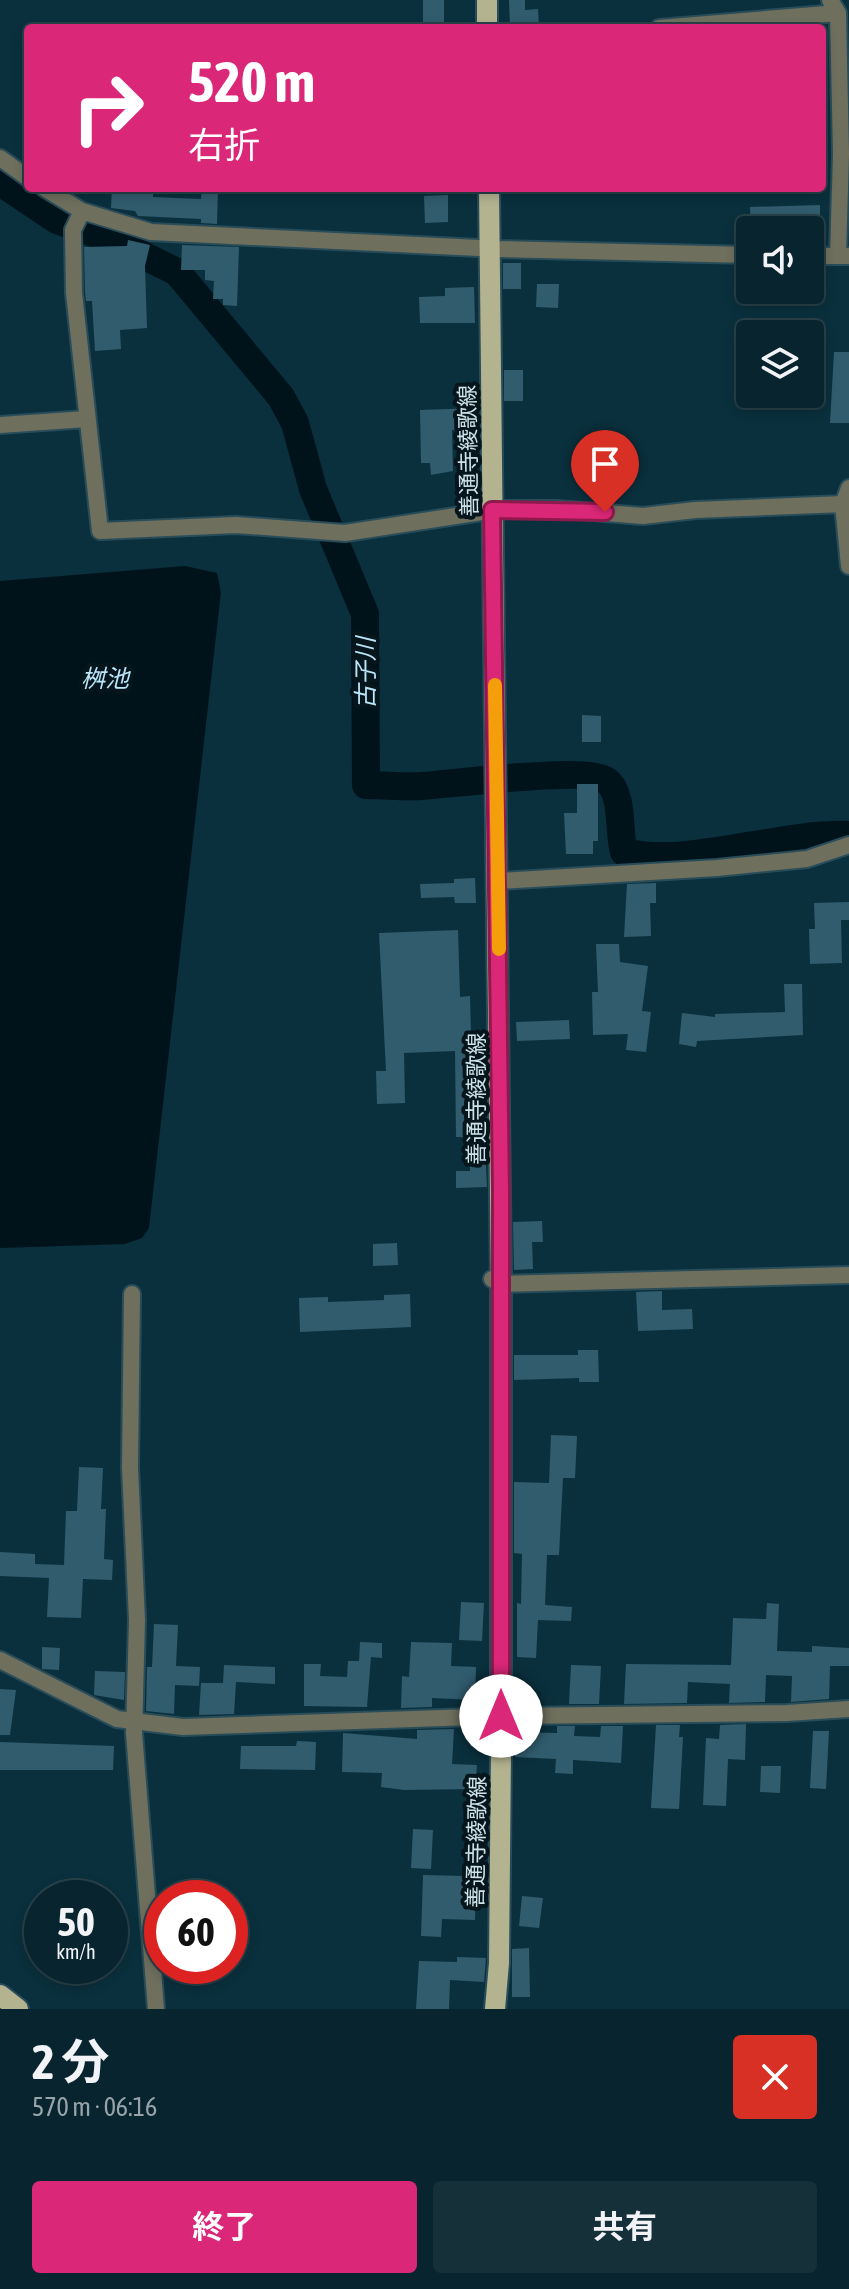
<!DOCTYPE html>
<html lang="ja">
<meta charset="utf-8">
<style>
body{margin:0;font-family:"Asap Condensed","Noto Sans JP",sans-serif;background:#16303a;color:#f1f3f6;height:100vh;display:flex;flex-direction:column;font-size:30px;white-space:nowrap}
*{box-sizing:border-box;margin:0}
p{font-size:26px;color:#98a4aa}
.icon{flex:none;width:44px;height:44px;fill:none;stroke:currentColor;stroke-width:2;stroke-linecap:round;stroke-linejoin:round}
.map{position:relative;height:2009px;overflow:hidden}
.sheet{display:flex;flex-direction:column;background:#08242e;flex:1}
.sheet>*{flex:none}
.hud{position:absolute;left:24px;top:24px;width:802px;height:168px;border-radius:8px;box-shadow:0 4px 12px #0003,0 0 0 2px #29414a;background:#db2777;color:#fff;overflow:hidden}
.buttons{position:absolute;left:736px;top:216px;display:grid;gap:16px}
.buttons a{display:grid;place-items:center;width:88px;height:88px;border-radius:8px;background:#08242e;box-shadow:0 4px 12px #0003,0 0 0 2px #29414a;font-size:40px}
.speed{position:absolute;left:24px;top:1880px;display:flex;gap:16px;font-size:40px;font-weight:700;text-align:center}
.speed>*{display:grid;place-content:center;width:104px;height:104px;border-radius:50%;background:#08242e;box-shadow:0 4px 12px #0003,0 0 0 2px #29414a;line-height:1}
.speed small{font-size:20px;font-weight:400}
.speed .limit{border:12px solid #d22;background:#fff;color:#111}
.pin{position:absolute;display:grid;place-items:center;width:68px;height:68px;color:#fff;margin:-82px -34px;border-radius:50% 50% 50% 0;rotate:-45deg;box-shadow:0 0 8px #0007}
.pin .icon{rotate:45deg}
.me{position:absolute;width:88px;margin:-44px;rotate:0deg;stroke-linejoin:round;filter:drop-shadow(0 0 6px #0008)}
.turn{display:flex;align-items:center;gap:28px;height:168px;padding:0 32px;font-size:36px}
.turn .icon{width:104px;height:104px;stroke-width:2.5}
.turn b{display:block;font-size:56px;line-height:68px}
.round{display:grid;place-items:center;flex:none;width:84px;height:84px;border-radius:8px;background:#16303a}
.head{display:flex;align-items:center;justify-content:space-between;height:136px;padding:0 32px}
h1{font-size:48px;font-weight:700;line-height:60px}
.cta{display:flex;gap:16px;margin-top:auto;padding:16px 32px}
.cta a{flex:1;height:92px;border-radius:8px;background:#db2777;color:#fff;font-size:32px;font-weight:700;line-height:92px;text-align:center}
.cta a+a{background:#16303a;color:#f1f3f6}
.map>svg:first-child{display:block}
.water{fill:#00131b}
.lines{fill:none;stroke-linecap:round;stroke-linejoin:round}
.river{stroke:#00131b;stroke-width:28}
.building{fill:#315c6e}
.minor-casing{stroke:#294c59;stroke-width:20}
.primary-casing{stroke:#294c59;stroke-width:24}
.minor{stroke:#6f6f5e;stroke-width:16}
.primary{stroke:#b4b390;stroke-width:20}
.route-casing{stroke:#8e194d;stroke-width:20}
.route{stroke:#db2777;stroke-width:14}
.slow{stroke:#f59e0b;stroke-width:14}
.labels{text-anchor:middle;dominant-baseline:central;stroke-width:8;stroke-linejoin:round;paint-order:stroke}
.street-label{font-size:22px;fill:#cee2ea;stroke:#07161c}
.water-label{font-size:24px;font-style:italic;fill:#bbe5f9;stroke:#07161c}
</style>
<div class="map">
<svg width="849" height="2009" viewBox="0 0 849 2009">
<rect width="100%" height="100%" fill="#0a303d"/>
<path class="water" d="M185 566 217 573 221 592 149 1228 142 1238 125 1244 0 1248V581Z"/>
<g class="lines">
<path class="river" d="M0 182 57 220 110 239 177 272 281 397 295 423 313 489 365 614 366 785C385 785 404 787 422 786 453 784 588 766 607 781 624 794 618 833 624 852 689 868 779 832 849 835"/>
</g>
<path class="building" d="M423 0H444V28H423Z
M509 0H525V10L538 9 539 27 510 28Z
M112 188H153V197L201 199 202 188H218L217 224 201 223V219L138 216 135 211 111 208Z
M448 195V222L425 223 424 196Z
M820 205V230H751L750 207Z
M128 240 150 245 145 266 147 328 120 330 121 349 95 351 92 301H86L85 292 84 247 127 246Z
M182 245 239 247 237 306 223 305V299H213L214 281 205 280V270H181Z
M503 263H521V289H503Z
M537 284H559L558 308 536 307Z
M474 287 475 323H420L419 297 445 296V288Z
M834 352H849V423H830Z
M504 370H523V401H504Z
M478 408 479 429 452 430 453 471 431 475 430 463H421L420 410Z
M582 715 601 716V742H582Z
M577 784H598V841H593V854H566L564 813H577Z
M475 878 476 903H455L454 897 421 898 420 884 454 883V879Z
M656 883V903H650L651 936 624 937 627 884Z
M849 902V920H841L842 963 810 964 809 929H815L814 903Z
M458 930 460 997 470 996 472 1072H481L487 1187 456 1188V1171H470L469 1137H456L455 1051 404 1053 405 1103 377 1104 376 1071H386L379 933Z
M596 944H619L620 962 648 966 642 1011 651 1012 646 1052 626 1050 628 1034 593 1035 592 992H598Z
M784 984H802L803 1035 697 1041 696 1047 679 1044 682 1013 715 1017V1014L785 1012Z
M569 1020 570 1039 517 1041 516 1022Z
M542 1221 543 1242H532L533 1269 514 1270 513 1222Z
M397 1243 398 1265 373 1266V1244Z
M662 1291V1310L692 1309 693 1329 638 1331 636 1292Z
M410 1294 411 1327 300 1332 299 1298 328 1297V1302L384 1300V1295Z
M578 1350H598L599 1382H579V1378L514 1380V1355H578Z
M551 1435 577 1436 575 1478H563L559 1555H547L545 1605 572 1607 571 1621 538 1620 536 1658 517 1657V1603L521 1604 522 1554 514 1553V1482L549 1483Z
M79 1467 103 1468 101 1509H106L104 1559 113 1560 112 1580 83 1579 81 1618 47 1617 49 1578 0 1576V1552L35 1554V1564L64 1565 66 1511H77Z
M461 1602 484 1603 482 1641 459 1640Z
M767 1603 779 1604 777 1651 812 1652V1646L849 1648V1666H830L829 1699 791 1702 792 1676 766 1675 765 1702 729 1703 730 1684 688 1682 687 1703 624 1704 626 1664 731 1665 733 1618 766 1619Z
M154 1624 178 1625 176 1666 200 1667 199 1686 175 1685 174 1714 146 1711 147 1667H152Z
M360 1642 382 1643V1658L371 1657 367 1707 304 1706V1664H321L320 1676 347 1677 348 1661H359Z
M411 1642 452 1643 451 1666 476 1667 475 1700 432 1698V1707L401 1708 402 1676 409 1677Z
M42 1647 60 1648 59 1670 42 1669Z
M224 1665 275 1667V1684L236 1682 234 1714 199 1715 201 1683H223Z
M571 1665 601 1666 599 1704H569Z
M95 1671 125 1672 124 1700 94 1695Z
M0 1689 16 1690 10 1735H0Z
M746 1724 745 1760 728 1759 726 1806 703 1805 706 1738 719 1739 720 1725Z
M656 1725H680L679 1737H683L679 1809 651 1808Z
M557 1726H575L574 1736 600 1737 601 1726H623L621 1763 573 1760V1774L555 1773 556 1759 515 1757 516 1732 557 1733Z
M454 1729 452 1764 477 1765 475 1789 404 1790 381 1787 382 1773 342 1772 343 1733 417 1739V1730Z
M813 1731H829L826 1789 810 1788Z
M297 1741 316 1742 315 1770 240 1769 241 1746H296Z
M0 1742 114 1746 113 1770H0Z
M761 1766H781L780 1793 760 1792Z
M413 1829 433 1830 431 1869 411 1868Z
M466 1830 478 1831 475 1920 442 1919 441 1937 421 1936 423 1875 464 1876Z
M522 1896 543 1898 539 1928 519 1926Z
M529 1948 530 1997H512V1949Z
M457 1957 486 1958 484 1982 450 1980 449 2009H416L419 1961 457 1962Z"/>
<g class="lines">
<g class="minor-casing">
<path id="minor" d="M830 0 838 13 841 154 838 256
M659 28 838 13
M0 158 28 178
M44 188 82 211 151 232 499 249 750 255
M82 211 73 230 74 293 100 531 236 525 345 533 501 509H556L643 516 695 510 843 504
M810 256H848
M0 425 86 419
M849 488 843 504 849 566
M498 881 717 868 807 859 849 845
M492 1279 501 1284 849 1275
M132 1294 130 1468 137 1620 134 1733 156 2009
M0 1660 117 1719 183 1727 501 1716 787 1713 849 1709"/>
</g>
<g class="primary-casing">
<path id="primary" d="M487 28V0
M489 188 501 1284V1750L499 1963 495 2009
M0 1995 18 2009"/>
</g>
<use href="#minor" class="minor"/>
<use href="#primary" class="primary"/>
</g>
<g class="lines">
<g class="route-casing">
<path id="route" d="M501 1716V1192L492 510 605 512"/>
</g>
<use href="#route" class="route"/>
<path class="slow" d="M495 685 499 949"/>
</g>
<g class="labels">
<g class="street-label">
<text transform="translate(468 451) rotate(-91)">善通寺綾歌線</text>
<text transform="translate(476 1099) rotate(-90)">善通寺綾歌線</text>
<text transform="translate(476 1842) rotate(-89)">善通寺綾歌線</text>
</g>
<g class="water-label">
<text transform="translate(365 673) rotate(-90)">古子川</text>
<text x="105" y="678">桝池</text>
</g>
</g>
</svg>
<div class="buttons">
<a><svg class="icon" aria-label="sound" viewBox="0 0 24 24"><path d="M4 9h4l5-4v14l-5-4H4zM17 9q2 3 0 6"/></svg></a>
<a><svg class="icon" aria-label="layers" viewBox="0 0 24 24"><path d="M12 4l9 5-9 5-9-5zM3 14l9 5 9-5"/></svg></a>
</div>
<div class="speed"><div>50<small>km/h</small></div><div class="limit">60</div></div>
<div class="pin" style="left:605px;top:512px;background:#d93025"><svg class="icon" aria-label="arrive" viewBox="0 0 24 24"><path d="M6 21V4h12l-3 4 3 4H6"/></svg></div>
<svg class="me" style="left:501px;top:1716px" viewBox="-20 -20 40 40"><circle r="19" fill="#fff"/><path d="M0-13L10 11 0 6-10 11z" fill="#db2777"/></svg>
<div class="hud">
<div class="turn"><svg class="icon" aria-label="right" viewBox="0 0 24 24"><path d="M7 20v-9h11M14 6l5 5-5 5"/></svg><div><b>520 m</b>右折</div></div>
</div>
</div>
<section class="sheet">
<div class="head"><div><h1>2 分</h1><p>570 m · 06:16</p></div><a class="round" style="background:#d93025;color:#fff"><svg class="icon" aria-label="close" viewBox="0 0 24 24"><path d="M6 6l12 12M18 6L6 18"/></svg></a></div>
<div class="cta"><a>終了</a><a>共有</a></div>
</section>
